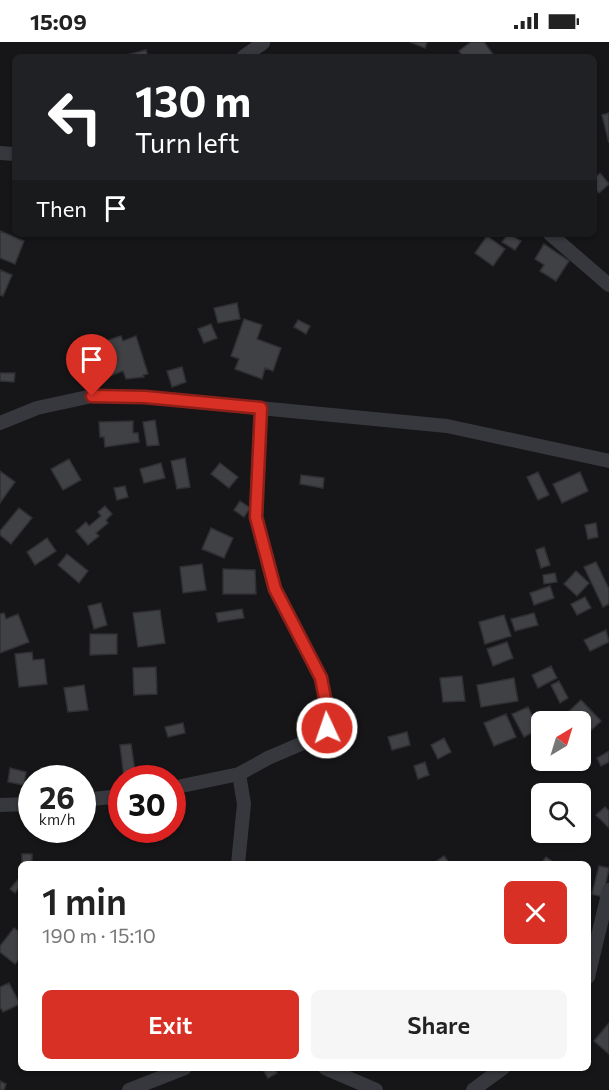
<!DOCTYPE html>
<meta charset="utf-8">
<style>
body{margin:0;font-family:Commissioner,sans-serif;background:#f6f6f6;color:#222;height:100vh;display:flex;flex-direction:column;font-size:22px;white-space:nowrap}
*{box-sizing:border-box;margin:0}
p{font-size:20px;color:#767676}
.icon{flex:none;width:33px;height:33px;fill:none;stroke:currentColor;stroke-width:2;stroke-linecap:round;stroke-linejoin:round}
.map{position:relative;flex:1;overflow:hidden}
.drawer{position:absolute;left:18px;top:819px;width:573px;height:210px;display:flex;flex-direction:column;background:#fff;border-radius:9px;box-shadow:0 2px 4px #0004}
.drawer>*{flex:none}
.hud{position:absolute;left:12px;top:12px;width:585px;height:183px;border-radius:9px;box-shadow:0 2px 4px #0004;background:#202124;color:#fff;overflow:hidden}
.needle{width:39px;rotate:38deg}
.fabs{position:absolute;left:531px;top:669px;display:grid;gap:12px}
.fabs a{display:grid;place-items:center;width:60px;height:60px;border-radius:9px;background:#fff;box-shadow:0 2px 4px #0004;font-size:30px}
.speed{position:absolute;left:18px;top:723px;display:flex;gap:12px;font-size:30px;font-weight:700;text-align:center}
.speed>*{display:grid;place-content:center;width:78px;height:78px;border-radius:50%;background:#fff;box-shadow:0 2px 4px #0004;line-height:1}
.speed small{font-size:15px;font-weight:400}
.speed .limit{border:9px solid #d22;background:#fff;color:#111}
.pin{position:absolute;display:grid;place-items:center;width:51px;height:51px;color:#fff;margin:-62px -26px;border-radius:50% 50% 50% 0;rotate:-45deg;box-shadow:0 0 6px #0007}
.pin .icon{rotate:45deg}
.me{position:absolute;width:66px;margin:-33px;rotate:357deg;stroke-linejoin:round;filter:drop-shadow(0 0 4px #0008)}
.turn{display:flex;align-items:center;gap:21px;height:126px;padding:0 24px;font-size:27px}
.turn .icon{width:78px;height:78px;stroke-width:2.5}
.turn b{display:block;font-size:42px;line-height:51px}
.then{display:flex;align-items:center;height:57px;padding:0 24px;background:#0003;gap:12px;font-size:22px}
.round{display:grid;place-items:center;flex:none;width:63px;height:63px;border-radius:9px;background:#f6f6f6}
.head{display:flex;align-items:center;justify-content:space-between;height:102px;padding:0 24px}
h1{font-size:36px;font-weight:600;line-height:45px}
.button{display:flex;gap:12px;margin-top:auto;padding:12px 24px}
.button a{flex:1;height:69px;border-radius:9px;background:#d93025;color:#fff;font-size:24px;font-weight:600;line-height:69px;text-align:center}
.button a+a{background:#f6f6f6;color:#222}
.status{display:flex;justify-content:space-between;align-items:center;height:42px;padding:0 30px;background:#fff;direction:ltr}
.status svg{height:16px;fill:currentColor}
.map>svg:first-child{display:block}
.building{fill:#404145;stroke:#303034;stroke-width:1.5}
.lines{fill:none;stroke-linecap:round;stroke-linejoin:round}
.street{stroke:#37383d;stroke-width:14}
.route-casing{stroke:#8d1f18;stroke-width:15}
.route{stroke:#d93025;stroke-width:10}
</style>
<div class="status"><b>15:09</b><svg viewBox="0 0 49 12"><path d="M0 12V9h3v3zM5 12V6h3v6zM10 12V3h3v9zM15 12V0h3v12zM26 1h20v11H26zM47 4h2v5h-2z"/></svg></div>
<div class="map">
<svg width="609" height="1048" viewBox="0 0 609 1048">
<rect width="100%" height="100%" fill="#161618"/>
<path class="building" d="M410 0H427L425 6Z
M471 0H484L495 15H463L459 9Z
M146 8 148 15H124L123 14Z
M609 71V101L602 73Z
M600 131 609 142 599 151 594 146V137Z
M0 189 24 199 15 222 0 216Z
M508 192 521 199 515 208 502 200Z
M487 194 505 207 493 224 475 211Z
M544 202 569 219 556 239 540 229 544 223 535 217Z
M0 228 12 233 3 254 0 253Z
M237 261 240 277 218 281 214 266Z
M244 277 262 283 257 297 281 306 273 329 265 326 262 337 235 327 239 317 231 314Z
M298 278 310 284 306 292 294 285Z
M211 282 217 296 204 301 198 287Z
M121 294 123 299 136 294 148 332 143 333 144 335 126 337 123 329 109 334 107 328 97 332 92 313 97 312 96 307 103 305 105 299Z
M182 325 186 340 172 345 167 329Z
M0 331H15L14 340 0 339Z
M155 378 159 403 147 404 143 380Z
M133 379V391H138L139 400 105 405 104 395H100L99 380Z
M185 416 190 445 177 447 171 419Z
M69 417 81 438 63 448 51 427Z
M161 421 165 436 144 441 140 427Z
M220 421 238 435 229 446 211 432Z
M0 429 15 440 0 461Z
M538 430 549 453 538 458 527 435Z
M580 430 588 449 562 461 553 442Z
M301 433 324 436 323 446 300 442Z
M125 444 128 455 117 458 114 446Z
M240 459 250 466 244 475 234 468Z
M105 464 112 472 106 478 108 481 96 491 99 494 88 503 76 489 86 480 89 484 101 474 98 470Z
M19 466 32 476 11 502 0 493V489Z
M596 481 598 495 588 497 585 483Z
M211 486 233 496 224 516 202 507Z
M47 496 56 509 35 523 27 510Z
M544 505 550 523 541 526 536 508Z
M67 512 88 529 79 541 58 523Z
M596 520 609 547V562L603 565 584 525Z
M202 522 206 548 183 551 180 525Z
M223 527 255 528 256 552H223Z
M576 529 589 541 577 554 564 542Z
M555 531 557 540 544 542 543 533Z
M550 544 554 556 534 563 530 551Z
M585 555 591 566 577 573 571 562Z
M101 561 107 583 94 587 88 564Z
M242 567 244 576 218 580 216 571Z
M160 568 165 601 138 605 133 571Z
M4 571 6 577 18 572 29 600 0 611V572Z
M534 571 538 583 515 589 511 577Z
M504 573 511 594 485 602 479 580Z
M606 588 609 600 590 609 584 598Z
M90 592H117V612L90 613Z
M507 600 513 616 493 624 487 607Z
M32 610 33 618 44 617 47 642 19 645 15 612Z
M551 624 557 636 538 646 532 633Z
M156 625 157 652 134 653 133 626Z
M462 634 465 659 443 660 440 636Z
M514 636 518 659 481 665 477 643Z
M559 639 568 656 560 661 551 643Z
M84 643 88 668 68 670 64 646Z
M581 658 601 679 586 693 580 688V680H573L566 672Z
M528 665 539 687 524 695 512 672Z
M506 672 516 695 494 704 484 681Z
M183 681 185 691 168 695 165 685Z
M407 690 410 703 392 708 388 695Z
M444 696 451 710 438 717 431 703Z
M131 702 136 735 124 736 120 703Z
M609 709V720L601 724 597 716Z
M425 720 429 733 418 737 414 724Z
M10 726 26 730 24 743 8 740Z
M41 726H56V736H41Z
M605 765 609 769V786L596 773Z
M22 812H32V820L41 822H22Z
M444 814 450 822H434V821Z
M546 815 556 822H541Z
M599 824 609 826 603 855 592 852Z
M21 834V849L18 847 15 851 10 847Z
M14 886 21 891V915L15 922 0 910V904Z
M9 941 20 962 3 970 0 965V945Z
M609 981V1012L594 999Z
M262 1026H274L277 1031 268 1036Z
M0 1039 6 1042 4 1048H0Z"/>
<g class="lines">
<path class="street" d="M243 15 263 1
M0 111 15 112
M550 192 609 243
M0 381 37 366 92 354 145 355 447 384 609 419
M172 746 239 732 268 716 317 695 327 686 329 672 321 636 275 547 256 475 261 366
M82 758 122 754
M0 763 32 762
M238 822 244 762 239 732
M588 935 609 848
M325 1026 376 1048
M129 1048 185 1026
M473 1048 503 1026"/>
</g>
<g class="lines">
<g class="route-casing">
<path id="route" d="M92 354 145 355 261 366 256 475 275 547 321 636 328 672 327 686"/>
</g>
<use href="#route" class="route"/>
</g>
</svg>
<div class="fabs">
<a><svg class="needle" viewBox="-14 -14 28 28"><path d="M0-13l5 13h-10z" fill="#e53935"/><path d="M0 13l5-13h-10z" fill="#767676"/></svg></a>
<a><svg class="icon" aria-label="search" viewBox="0 0 24 24"><circle cx="10" cy="10" r="6"/><path d="M15 15l6 6"/></svg></a>
</div>
<div class="speed"><div>26<small>km/h</small></div><div class="limit">30</div></div>
<div class="pin" style="left:92px;top:354px;background:#d93025"><svg class="icon" aria-label="arrive" viewBox="0 0 24 24"><path d="M6 21V4h12l-3 4 3 4H6"/></svg></div>
<svg class="me" style="left:327px;top:686px" viewBox="-20 -20 40 40"><circle r="17" fill="#d93025" stroke="#fff" stroke-width="3"/><path d="M0-11L8 9 0 5-8 9z" fill="#fff"/></svg>
<div class="hud">
<div class="turn"><svg class="icon" aria-label="left" viewBox="0 0 24 24"><path d="M17 20v-9H6M10 6l-5 5 5 5"/></svg><div><b>130 m</b>Turn left</div></div>
<div class="then">Then<svg class="icon" aria-label="arrive" viewBox="0 0 24 24"><path d="M6 21V4h12l-3 4 3 4H6"/></svg></div>
</div>
<section class="drawer">
<div class="head"><div><h1>1 min</h1><p>190 m · 15:10</p></div><a class="round" style="background:#d93025;color:#fff"><svg class="icon" aria-label="close" viewBox="0 0 24 24"><path d="M6 6l12 12M18 6L6 18"/></svg></a></div>
<div class="button"><a>Exit</a><a>Share</a></div>
</section>
</div>
